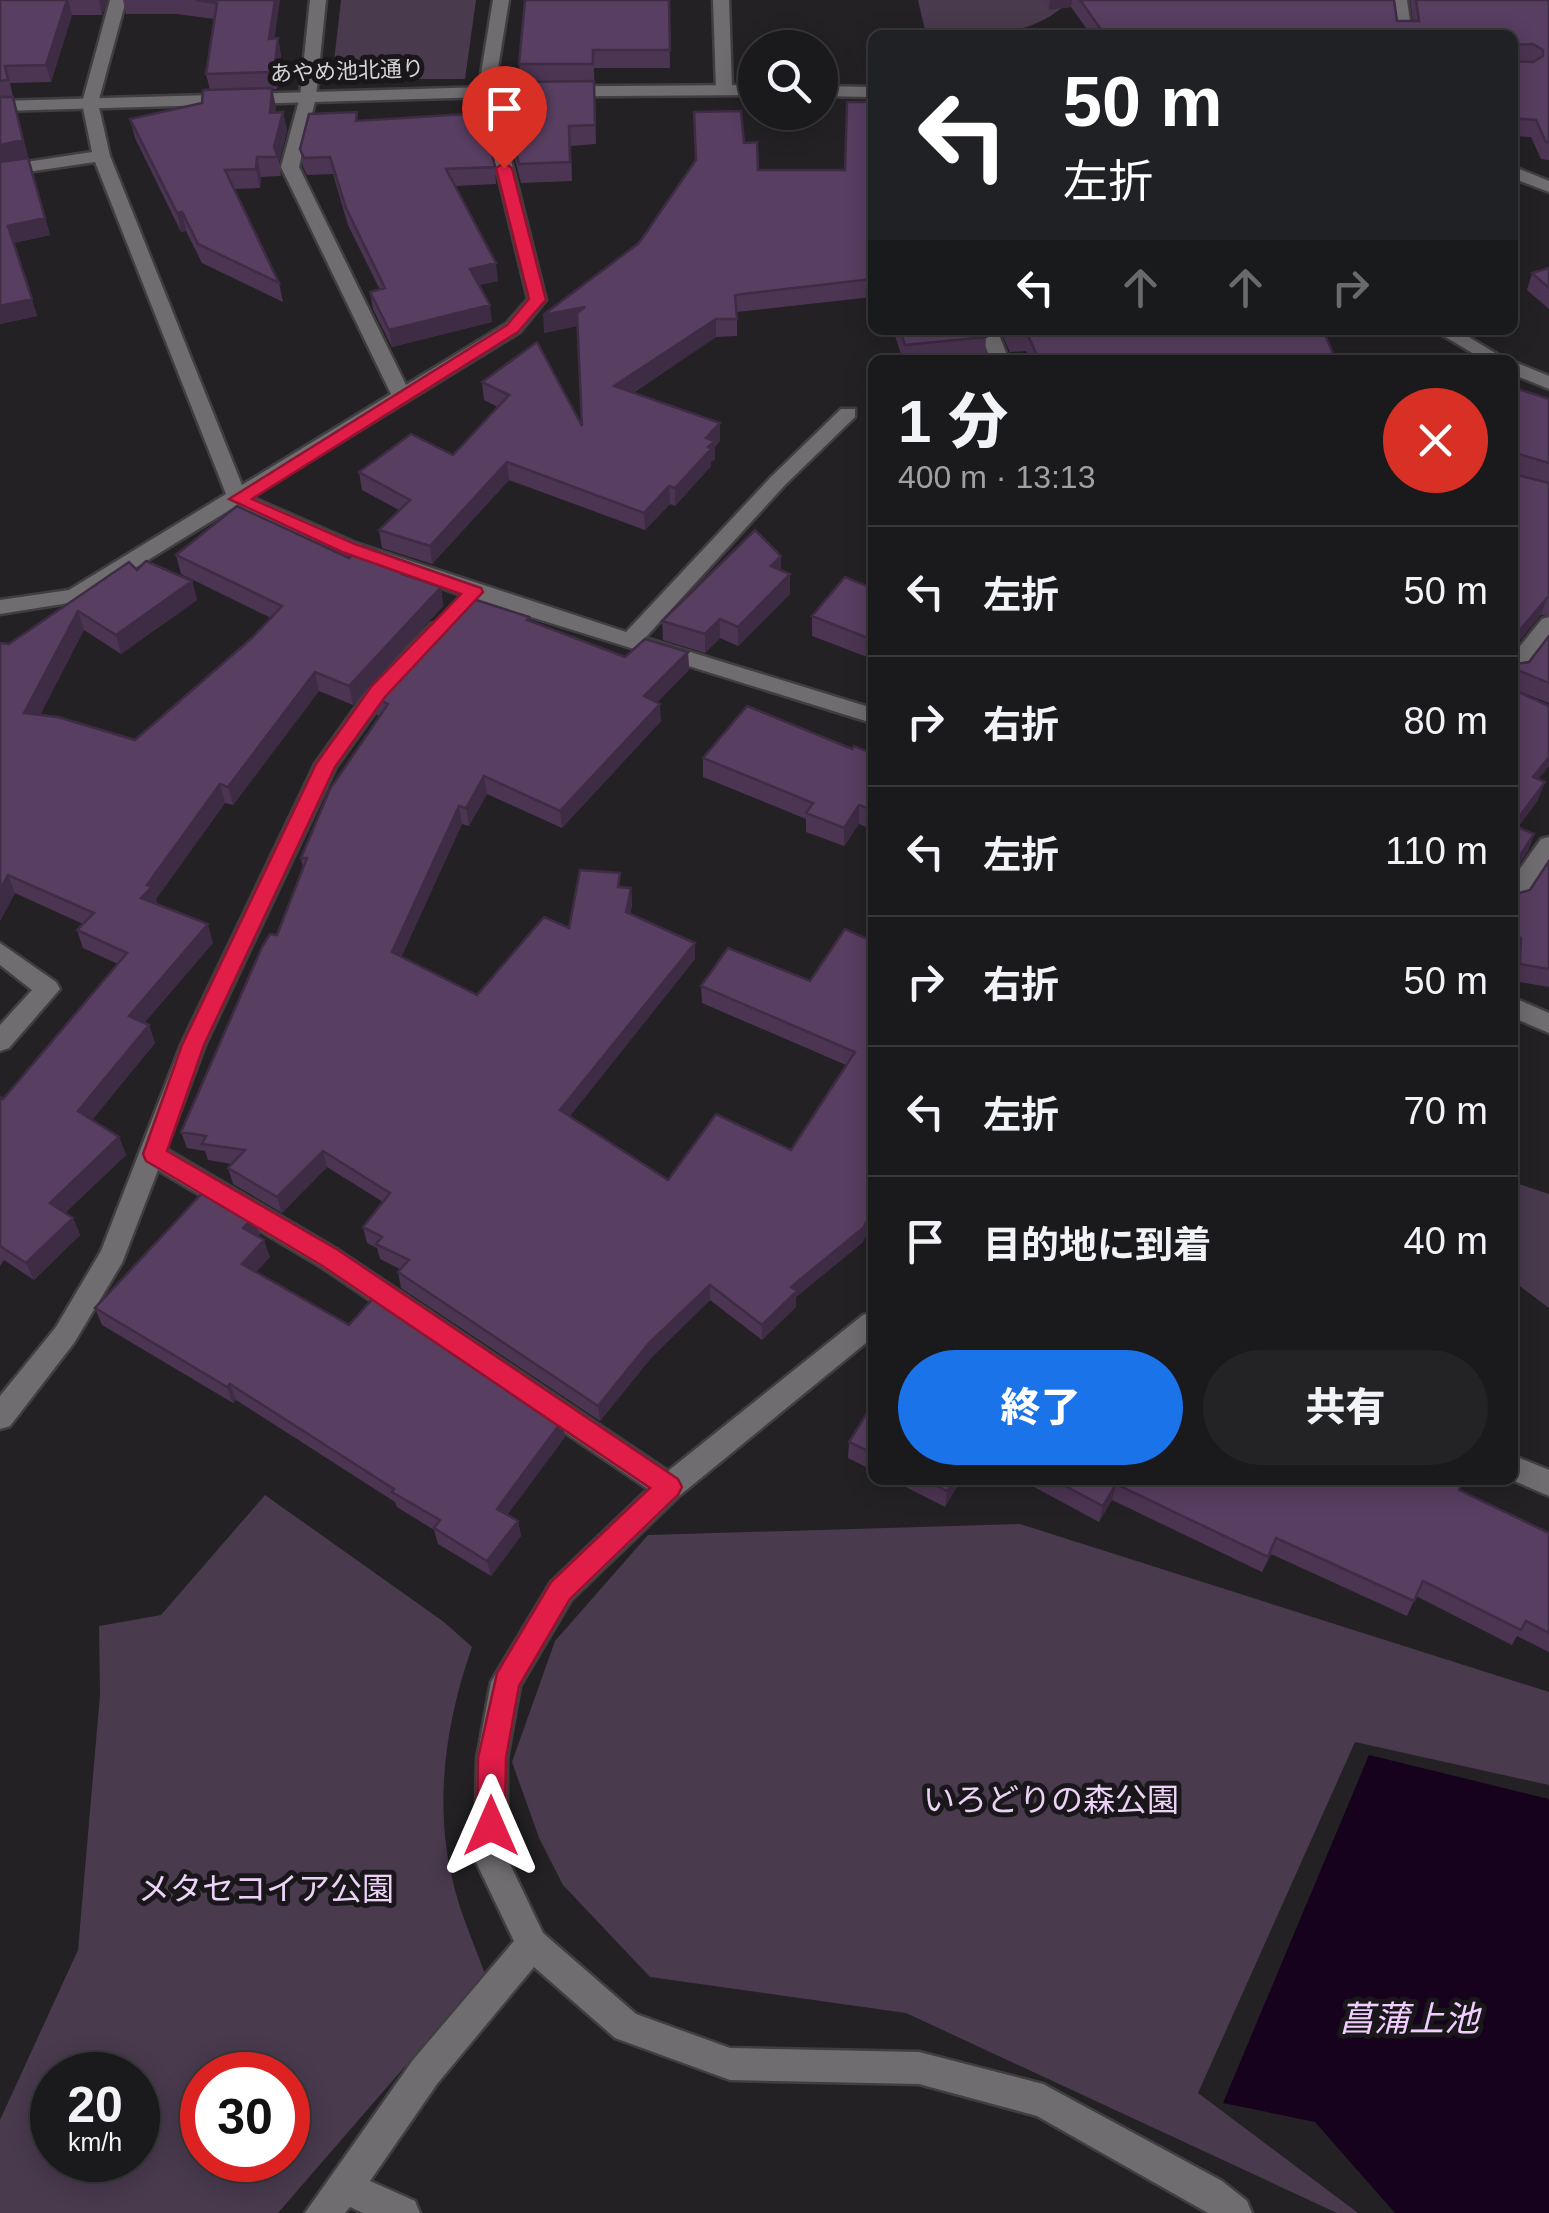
<!DOCTYPE html>
<html lang="ja">
<meta charset="utf-8">
<style>
body{margin:0;font-family:Helvetica,"Noto Sans JP",sans-serif;background:#232224;color:#f1f3f6;height:100vh;display:flex;flex-direction:column;font-size:38px;white-space:nowrap}
*{box-sizing:border-box;margin:0}
p{font-size:32px;color:#9fa0a3}
.icon{flex:none;width:55px;height:55px;fill:none;stroke:currentColor;stroke-width:2;stroke-linecap:round;stroke-linejoin:round}
.map{position:relative;flex:1;overflow:hidden}
.side{position:absolute;left:868px;top:355px;width:650px;height:1130px;display:flex;flex-direction:column;background:#1a191b;border-radius:15px;box-shadow:0 5px 25px #0003,0 0 0 2px #38383a}
.side>*{flex:none}
.banner{position:absolute;left:868px;top:30px;width:650px;height:305px;border-radius:15px;box-shadow:0 5px 25px #0003,0 0 0 2px #38383a;background:#202124;color:#fff;overflow:hidden}
.tools{position:absolute;left:738px;top:30px;display:grid;gap:20px}
.tools a{display:grid;place-items:center;width:100px;height:100px;border-radius:50%;background:#1a191b;box-shadow:0 5px 25px #0003,0 0 0 2px #38383a;font-size:50px}
.speed{position:absolute;left:30px;top:2052px;display:flex;gap:20px;font-size:50px;font-weight:700;text-align:center}
.speed>*{display:grid;place-content:center;width:130px;height:130px;border-radius:50%;background:#1a191b;box-shadow:0 5px 25px #0003,0 0 0 2px #38383a;line-height:1}
.speed small{font-size:25px;font-weight:400}
.speed .limit{border:15px solid #d22;background:#fff;color:#111}
.pin{position:absolute;display:grid;place-items:center;width:85px;height:85px;color:#fff;margin:-102px -42px;border-radius:50% 50% 50% 0;rotate:-45deg;box-shadow:0 0 10px #0007}
.pin .icon{rotate:45deg}
.me{position:absolute;width:110px;margin:-55px;rotate:0deg;stroke-linejoin:round;filter:drop-shadow(0 0 8px #0008)}
.turn{display:flex;align-items:center;gap:35px;height:210px;padding:0 30px;font-size:45px}
.turn .icon{width:130px;height:130px;stroke-width:2.5}
.turn b{display:block;font-size:70px;line-height:85px}
.lanes{display:flex;align-items:center;height:95px;padding:0 30px;background:#0003;justify-content:center;gap:50px;direction:ltr}
.lanes .off{opacity:.35}
.round{display:grid;place-items:center;flex:none;width:105px;height:105px;border-radius:52px;background:#232224}
.overview{display:flex;align-items:center;justify-content:space-between;height:170px;padding:0 30px}
h1{font-size:60px;font-weight:800;line-height:75px}
.button{display:flex;gap:20px;margin-top:auto;padding:20px 30px}
.button a{flex:1;height:115px;border-radius:60px;background:#1a73e8;color:#fff;font-size:40px;font-weight:800;line-height:115px;text-align:center}
.button a+a{background:#232224;color:#f1f3f6}
ul{padding:0;list-style:none}
li{display:flex;align-items:center;gap:30px;height:130px;padding:0 30px;border-top:2px solid #38383a}
li div{flex:1}
li b{display:block;font-size:38px}
li em{font-style:normal}
.map>svg:first-child{display:block}
.green{fill:#493a4e;fill-rule:evenodd}
.water{fill:#16021d}
.lines{fill:none;stroke-linecap:round;stroke-linejoin:round}
.minor-casing{stroke:#403e41;stroke-width:5}
.tertiary-casing{stroke:#403e41;stroke-width:5}
.minor{fill:#706d71;fill-rule:evenodd}
.tertiary{fill:#706d71;fill-rule:evenodd}
.wall{fill:#4c3553}
.shaded-wall{fill:#3e2b44}
.building{fill:#583e61;stroke:#3e2b44;stroke-width:2.5;fill-rule:evenodd}
.route{fill:#e11d48;stroke:#92132f;stroke-width:2.5}
.labels{text-anchor:middle;dominant-baseline:central;stroke-width:10;stroke-linejoin:round;paint-order:stroke}
.far-street-label{font-size:22px;fill:#d4d3d5;stroke:#19171a}
.near-park-label{font-size:32px;fill:#edd2f7;stroke:#19171a}
.near-water-label{font-size:35px;font-style:italic;fill:#f1ceff;stroke:#19171a}
</style>
<div class="map">
<svg width="1549" height="2213" viewBox="0 0 1549 2213">
<rect width="100%" height="100%" fill="#232124"/>
<path class="green" d="M341 0H476L465 79H332Z
M918 0H1070C1033 39 974 38 925 30Z
M1513 1182 1549 1194V1308L1513 1281Z
M265 1495 444 1622 472 1647C446 1721 434 1801 452 1878 459 1911 474 1943 485 1974L278 2213H0V2120L78 1950 100 1695 99 1626 161 1615ZM52 2075H138V2160H52ZM202 2075H288V2160H202Z
M1020 1524 1549 1692V1785L1355 1742 1198 2093 1358 2213H1337L906 2013 650 1977 563 1885 539 1838 512 1762 555 1641 648 1535Z"/>
<path class="water" d="M1369 1755 1549 1799V2213H1395L1315 2122 1223 2103Z"/>
<g class="lines">
<g class="minor-casing">
<path id="minor" d="M110 0H126L98 103 110 156 242 485 391 394 281 167 300 97 310 0H326L316 97 299 167 406 385 506 324 528 299 478 92 493 0H509L494 92 546 300 520 332 251 497 356 543 626 632 771 477 841 409H855V417L785 485 645 638 872 708V723L467 597 342 553 236 506 81 601 0 614V600L69 590 226 494 95 162 0 176V166L92 152 82 103Z
M713 0H729L732 89 724 94 716 89Z
M1391 0H1407L1412 35H1396Z
M1512 166 1549 181V192L1512 178Z
M979 330H997L1009 360H991Z
M1549 617V639L1520 677 1512 679V656L1542 619Z
M438 622 445 624 449 629 445 634 386 697 336 767 205 1045 166 1149 338 1250 668 1471 863 1315 872 1312V1338L679 1496 571 1600 520 1686 507 1758V1858L543 1933 636 2014 730 2048 919 2052 1043 2084 1222 2181 1247 2201 1252 2213H1208L1037 2116 919 2084 730 2080 615 2038 534 1967 437 2084 370 2181 415 2201 420 2213H363L350 2207 345 2213H305L413 2060 514 1941 475 1860 477 1758 491 1682 551 1582 648 1489 320 1266 158 1170 122 1263 74 1343 10 1426 0 1429V1396L56 1327 101 1251 181 1045 315 764 370 687 431 624Z
M1549 837V863L1520 905 1512 908V880L1541 839Z
M0 943 56 982 60 989 9 1048 0 1051V1025L32 990 0 965Z
M1512 997 1549 1013V1033L1512 1017Z
M1512 1455 1549 1470V1496L1512 1480Z"/>
</g>
<g class="tertiary-casing">
<path id="tertiary" d="M755 85V95L486 97 0 111V101L486 87Z
M820 86 872 87V97L820 96Z
M1434 330H1457L1507 360H1484Z
M1512 361 1549 376V389L1512 374Z"/>
</g>
<use href="#minor" class="minor"/>
<use href="#tertiary" class="tertiary"/>
</g>
<path class="wall" d="M0 0H108L102 15H72L51 82 10 83 13 97H9L28 156 9 161 28 158 50 235 14 243 37 316 0 324Z
M123 0H280L274 39 278 38 281 55 277 89H272L275 113 283 112 287 131 279 162 281 176 261 177 260 188 234 189 279 283 283 302 202 263 186 231 181 232 135 138 130 119 202 103 210 90 206 74 214 19 177 14H126Z
M669 0 670 68H594L596 144 571 146 572 181 521 183 507 129 505 110 514 109 521 82 519 64Z
M1043 0H1394L1397 21H1413L1410 0H1549V160L1541 159 1531 137 1512 136V35H1091L1071 7 1049 10Z
M872 102V297L737 312V336L716 337 633 393 720 423V441L715 447V459L711 462V466L675 506 670 504 645 530 509 480 432 564 382 548 379 530 399 510 362 490 359 472 453 455 498 407 484 400 482 382 582 426 577 326 544 333 744 143 758 170H845Z
M358 120 495 167 496 184 455 186 498 281 479 285 492 322 392 347 373 309 370 292 380 290 348 225 333 174 307 175 303 167 300 149Z
M1549 268V309L1527 290 1532 273Z
M893 330H984L986 337 985 355 936 360H903Z
M1000 330H1323L1336 360H1030L1026 351 1010 352Z
M1512 387 1549 399V483L1516 473 1549 483V616L1541 615 1515 646 1516 664 1529 662 1549 636V703L1516 690 1549 706V766L1538 779V800L1518 827 1534 834 1528 851 1515 870 1516 894 1530 890 1549 861V987L1513 981 1515 956 1512 955Z
M176 555 349 558 412 564 415 578 441 587 443 606 353 705 319 691 233 805 225 803 156 899 157 904 213 943 144 1023 149 1025 155 1043 92 1120 119 1137 126 1155 65 1213 73 1218 80 1235 34 1280 4 1260 0 1266V1097L3 1099 118 964 83 948 77 930 83 924 15 893 0 921 9 644 137 570 192 581 197 600 121 654 84 630 40 715 135 740 253 637 271 618 181 574Z
M781 556V570L790 574V594L738 646 720 638 705 653 663 640 662 621Z
M872 588 867 657 812 636V616Z
M529 617 530 621 625 657 688 652 689 670 657 702 661 721 562 828 487 794 469 826 462 824 401 957 477 995 622 887 631 888 632 905 630 914 695 943V959L570 1116 668 1180 791 1150 846 1065 702 1003 701 986 810 981 872 941V1226L862 1243 796 1297V1307L762 1340 710 1300 651 1358 600 1421 401 1288 398 1272 400 1269 380 1259 377 1248 367 1243 363 1227 383 1202 327 1167 282 1213 233 1184 228 1168 232 1164 208 1160 205 1151 187 1148 181 1132 277 935 303 869 301 858 380 716 377 715 374 698Z
M852 749 872 753 866 827 859 824 844 846 806 832V819L703 777V758Z
M254 1217 260 1235 258 1236 270 1257 256 1272 349 1325 565 1437 507 1515 518 1521 521 1536 491 1576 438 1544 434 1530 397 1507 395 1502 236 1400 233 1403 102 1325 95 1308Z
M872 1405V1470L848 1458 849 1442Z
M892 1480H961L945 1507Z
M1021 1480H1463L1459 1490 1549 1533V1652L1517 1636 1512 1645 1416 1596 1407 1616 1271 1554 1262 1572 1112 1500 1099 1522Z"/>
<path class="shaded-wall" d="M68 0 72 15 51 82 46 65Z
M99 0H108L102 15Z
M275 0H280L272 55 269 39Z
M1050 0H1072L1071 7 1049 10Z
M278 38 281 55 277 89 274 72Z
M272 88 276 107 273 132 270 113Z
M13 97 28 156 0 163V145Z
M283 112 287 131 279 162 274 147Z
M257 157 261 177 260 188 256 169Z
M182 212 186 231 181 232 177 213Z
M45 218 50 235 13 243 8 226Z
M496 263 498 281 472 286 470 269Z
M32 299 37 316 0 324V306Z
M490 305 492 322 392 347 389 330Z
M585 307 587 324 544 333 543 315Z
M716 319V337L615 404 614 386Z
M720 423V441L715 447V459L711 462V466L675 506V488L706 438Z
M507 462 509 480 432 564 430 546Z
M669 486 670 504 645 530 644 513Z
M781 556V575L771 566Z
M412 564 415 582 402 574Z
M790 574V594L738 646V627Z
M192 581 197 600 121 654 116 635Z
M441 587 443 606 353 705 349 686Z
M1547 598 1541 615 1512 650 1515 636Z
M78 611 84 630 31 732 24 713Z
M720 619V638L705 653V634Z
M872 633V651L867 657 868 638Z
M688 652 689 670 646 714 644 696Z
M315 672 319 691 233 805 228 787Z
M660 704 661 721 562 828 560 811Z
M1549 757V766L1526 794 1533 777Z
M484 776 487 794 469 826 466 808Z
M1545 782 1538 800 1512 834 1513 825Z
M220 784 225 803 156 899 158 905 141 898 147 885Z
M872 800V818L866 827 867 808Z
M859 805V824L844 846V828Z
M459 806 462 824 396 969 392 952Z
M1534 834 1528 851 1512 874 1515 863Z
M8 875 15 893 0 921V890Z
M631 888 632 905 627 929 626 912Z
M208 924 213 943 135 1034 129 1016Z
M695 943V959L562 1126 560 1110Z
M149 1025 155 1043 85 1128 78 1111Z
M119 1137 126 1155 57 1220 50 1203Z
M323 1151 327 1167 282 1213 277 1197Z
M872 1212V1226L862 1243 796 1297V1307L762 1340V1325L791 1287Z
M254 1217 260 1235 249 1245 243 1228Z
M73 1218 80 1235 34 1280 26 1263Z
M264 1240 270 1257 248 1281 242 1264Z
M710 1285V1300L651 1358 600 1421 598 1406 649 1343Z
M230 1384 236 1400 233 1403 227 1387Z
M562 1421 565 1437 500 1524 497 1509Z
M954 1480H961L945 1507 947 1491Z
M1116 1484 1112 1500 1099 1522 1103 1506Z
M518 1521 521 1536 491 1576 487 1561Z"/>
<path class="building" d="M0 0H67L46 65 5 66 8 80 0 81Z
M196 0H275L269 39 278 38 274 72 206 74 217 3Z
M525 0H669L670 50H593V64H519Z
M1080 0H1394L1397 21H1419L1416 0H1549V142H1546L1536 120 1512 118V35H1105ZM1533 44 1543 50V56L1533 62 1514 61V45Z
M594 81 595 125 569 126 570 162 519 164 505 110 514 109 517 82Z
M272 88 270 113 283 112 274 147 278 157H257L256 169 225 170 279 283 198 244 182 212 177 213 130 119 202 103 203 90Z
M0 97H13L23 140 0 145Z
M847 102H872V279L735 295 737 319H716L614 386 720 423 706 438 715 441 708 447 711 449 675 488 669 486 644 513 507 462 430 546 379 530 410 500 359 472 411 434 453 455 509 395 482 382 537 342 582 426 577 313 585 307 543 315 639 243 696 160 694 112 741 111 744 143 757 142 758 170H845Z
M357 112 356 121 482 113 495 167 446 169 496 263 470 269 490 305 389 330 370 292 385 288 346 208 330 157 304 158 300 149 309 114Z
M28 158 45 218 8 226 32 299 0 306V162Z
M1549 268V288L1532 273Z
M900 330H984L986 337 905 345Z
M1010 330H1323L1336 360H1039L1027 333 1012 334Z
M1512 387 1549 399V463L1519 454 1514 458 1517 475 1549 483V598H1547L1515 636 1516 664 1529 662 1549 636V683L1515 669 1517 691 1549 706V757L1533 777 1545 782 1513 825 1534 834 1515 863 1516 894 1530 890 1549 861V969L1520 964 1521 938 1512 935Z
M237 506 349 558 362 546 412 564 402 574 441 587 349 686 315 672 228 787 220 784 147 885 152 887 141 898 208 924 129 1016 149 1025 78 1111 119 1137 50 1203 73 1218 26 1263 0 1246V1097L3 1099 127 953 77 930 94 913 8 875 0 890V643L9 644 129 562 137 570 146 561 192 581 116 635 78 611 24 713 58 717 135 740 253 637 282 606 176 555Z
M755 530 781 556 771 566 790 574 738 627 720 619 705 634 662 621Z
M845 577 872 588V633L868 638 812 616Z
M467 597 529 617 527 620 625 657 645 639 688 652 644 696 660 704 560 811 484 776 466 808 459 806 392 952 477 995 544 917 569 928 580 870 620 873 618 887 631 888 626 912 695 943 560 1110 668 1180 716 1114 791 1150 855 1052 701 986 728 948 810 981 845 929 872 941V1126L868 1132 872 1134V1212L863 1228 791 1287 797 1291 762 1325 710 1285 649 1343 598 1406 398 1272 409 1260 376 1244 382 1237 363 1227 390 1193 323 1151 277 1197 228 1168 245 1150 202 1144 206 1136 181 1132 262 947 270 934 277 935 307 858H301L330 789 388 704 374 698Z
M747 706 852 749 854 746 872 753V800L867 808 859 805 844 828 806 813 813 803 703 758Z
M206 1189 254 1217 243 1228 264 1240 242 1264 349 1325 376 1295 562 1421 497 1509 518 1521 487 1561 434 1528 440 1520 392 1492 394 1489 230 1384 227 1387 95 1308Z
M872 1405V1453L849 1442Z
M925 1480H954L947 1491Z
M1054 1480H1463L1459 1490 1549 1533V1633L1526 1621 1521 1630 1423 1581 1414 1601 1276 1538 1268 1557 1116 1484 1103 1506Z"/>
<path class="route" d="M504 163 512 168 546 300 543 303 518 332 252 499 355 544 481 588 483 592 385 697 335 767 204 1045 167 1151 338 1250 678 1479 682 1487 678 1495 570 1599 519 1686 506 1758 505 1826 501 1836 491 1840 481 1836 477 1826 478 1758 497 1673 551 1582 650 1488 321 1265 146 1161 143 1154 182 1045 316 764 371 687 461 594 342 552 229 499 507 325 529 299 496 168Z"/>
<g class="labels">
<g class="far-street-label">
<text transform="translate(347 71) rotate(-2)">あやめ池北通り</text>
</g>
<g class="near-park-label">
<text x="1051" y="1800">いろどりの森公園</text>
<text x="266" y="1889">メタセコイア公園</text>
</g>
<g class="near-water-label">
<text x="1409" y="2018">菖蒲上池</text>
</g>
</g>
</svg>
<div class="tools">
<a><svg class="icon" aria-label="search" viewBox="0 0 24 24"><circle cx="10" cy="10" r="6"/><path d="M15 15l6 6"/></svg></a>
</div>
<div class="speed"><div>20<small>km/h</small></div><div class="limit">30</div></div>
<div class="pin" style="left:504px;top:168px;background:#d93025"><svg class="icon" aria-label="arrive" viewBox="0 0 24 24"><path d="M6 21V4h12l-3 4 3 4H6"/></svg></div>
<svg class="me" style="left:491px;top:1826px" viewBox="-20 -20 40 40"><path d="M0-17L14 15 0 8-14 15z" fill="#e11d48" stroke="#fff" stroke-width="4"/></svg>
<div class="banner">
<div class="turn"><svg class="icon" aria-label="left" viewBox="0 0 24 24"><path d="M17 20v-9H6M10 6l-5 5 5 5"/></svg><div><b>50 m</b>左折</div></div>
<div class="lanes"><svg class="icon" aria-label="left" viewBox="0 0 24 24"><path d="M17 20v-9H6M10 6l-5 5 5 5"/></svg><svg class="icon off" aria-label="ahead" viewBox="0 0 24 24"><path d="M12 20V5M6 11l6-6 6 6"/></svg><svg class="icon off" aria-label="ahead" viewBox="0 0 24 24"><path d="M12 20V5M6 11l6-6 6 6"/></svg><svg class="icon off" aria-label="right" viewBox="0 0 24 24"><path d="M7 20v-9h11M14 6l5 5-5 5"/></svg></div>
</div>
<section class="side">
<div class="overview"><div><h1>1 分</h1><p>400 m · 13:13</p></div><a class="round" style="background:#d93025;color:#fff"><svg class="icon" aria-label="close" viewBox="0 0 24 24"><path d="M6 6l12 12M18 6L6 18"/></svg></a></div>
<ul>
<li><svg class="icon" aria-label="left" viewBox="0 0 24 24"><path d="M17 20v-9H6M10 6l-5 5 5 5"/></svg><div><b>左折</b></div><em>50 m</em></li>
<li><svg class="icon" aria-label="right" viewBox="0 0 24 24"><path d="M7 20v-9h11M14 6l5 5-5 5"/></svg><div><b>右折</b></div><em>80 m</em></li>
<li><svg class="icon" aria-label="left" viewBox="0 0 24 24"><path d="M17 20v-9H6M10 6l-5 5 5 5"/></svg><div><b>左折</b></div><em>110 m</em></li>
<li><svg class="icon" aria-label="right" viewBox="0 0 24 24"><path d="M7 20v-9h11M14 6l5 5-5 5"/></svg><div><b>右折</b></div><em>50 m</em></li>
<li><svg class="icon" aria-label="left" viewBox="0 0 24 24"><path d="M17 20v-9H6M10 6l-5 5 5 5"/></svg><div><b>左折</b></div><em>70 m</em></li>
<li><svg class="icon" aria-label="arrive" viewBox="0 0 24 24"><path d="M6 21V4h12l-3 4 3 4H6"/></svg><div><b>目的地に到着</b></div><em>40 m</em></li>
</ul>
<div class="button"><a>終了</a><a>共有</a></div>
</section>
</div>
